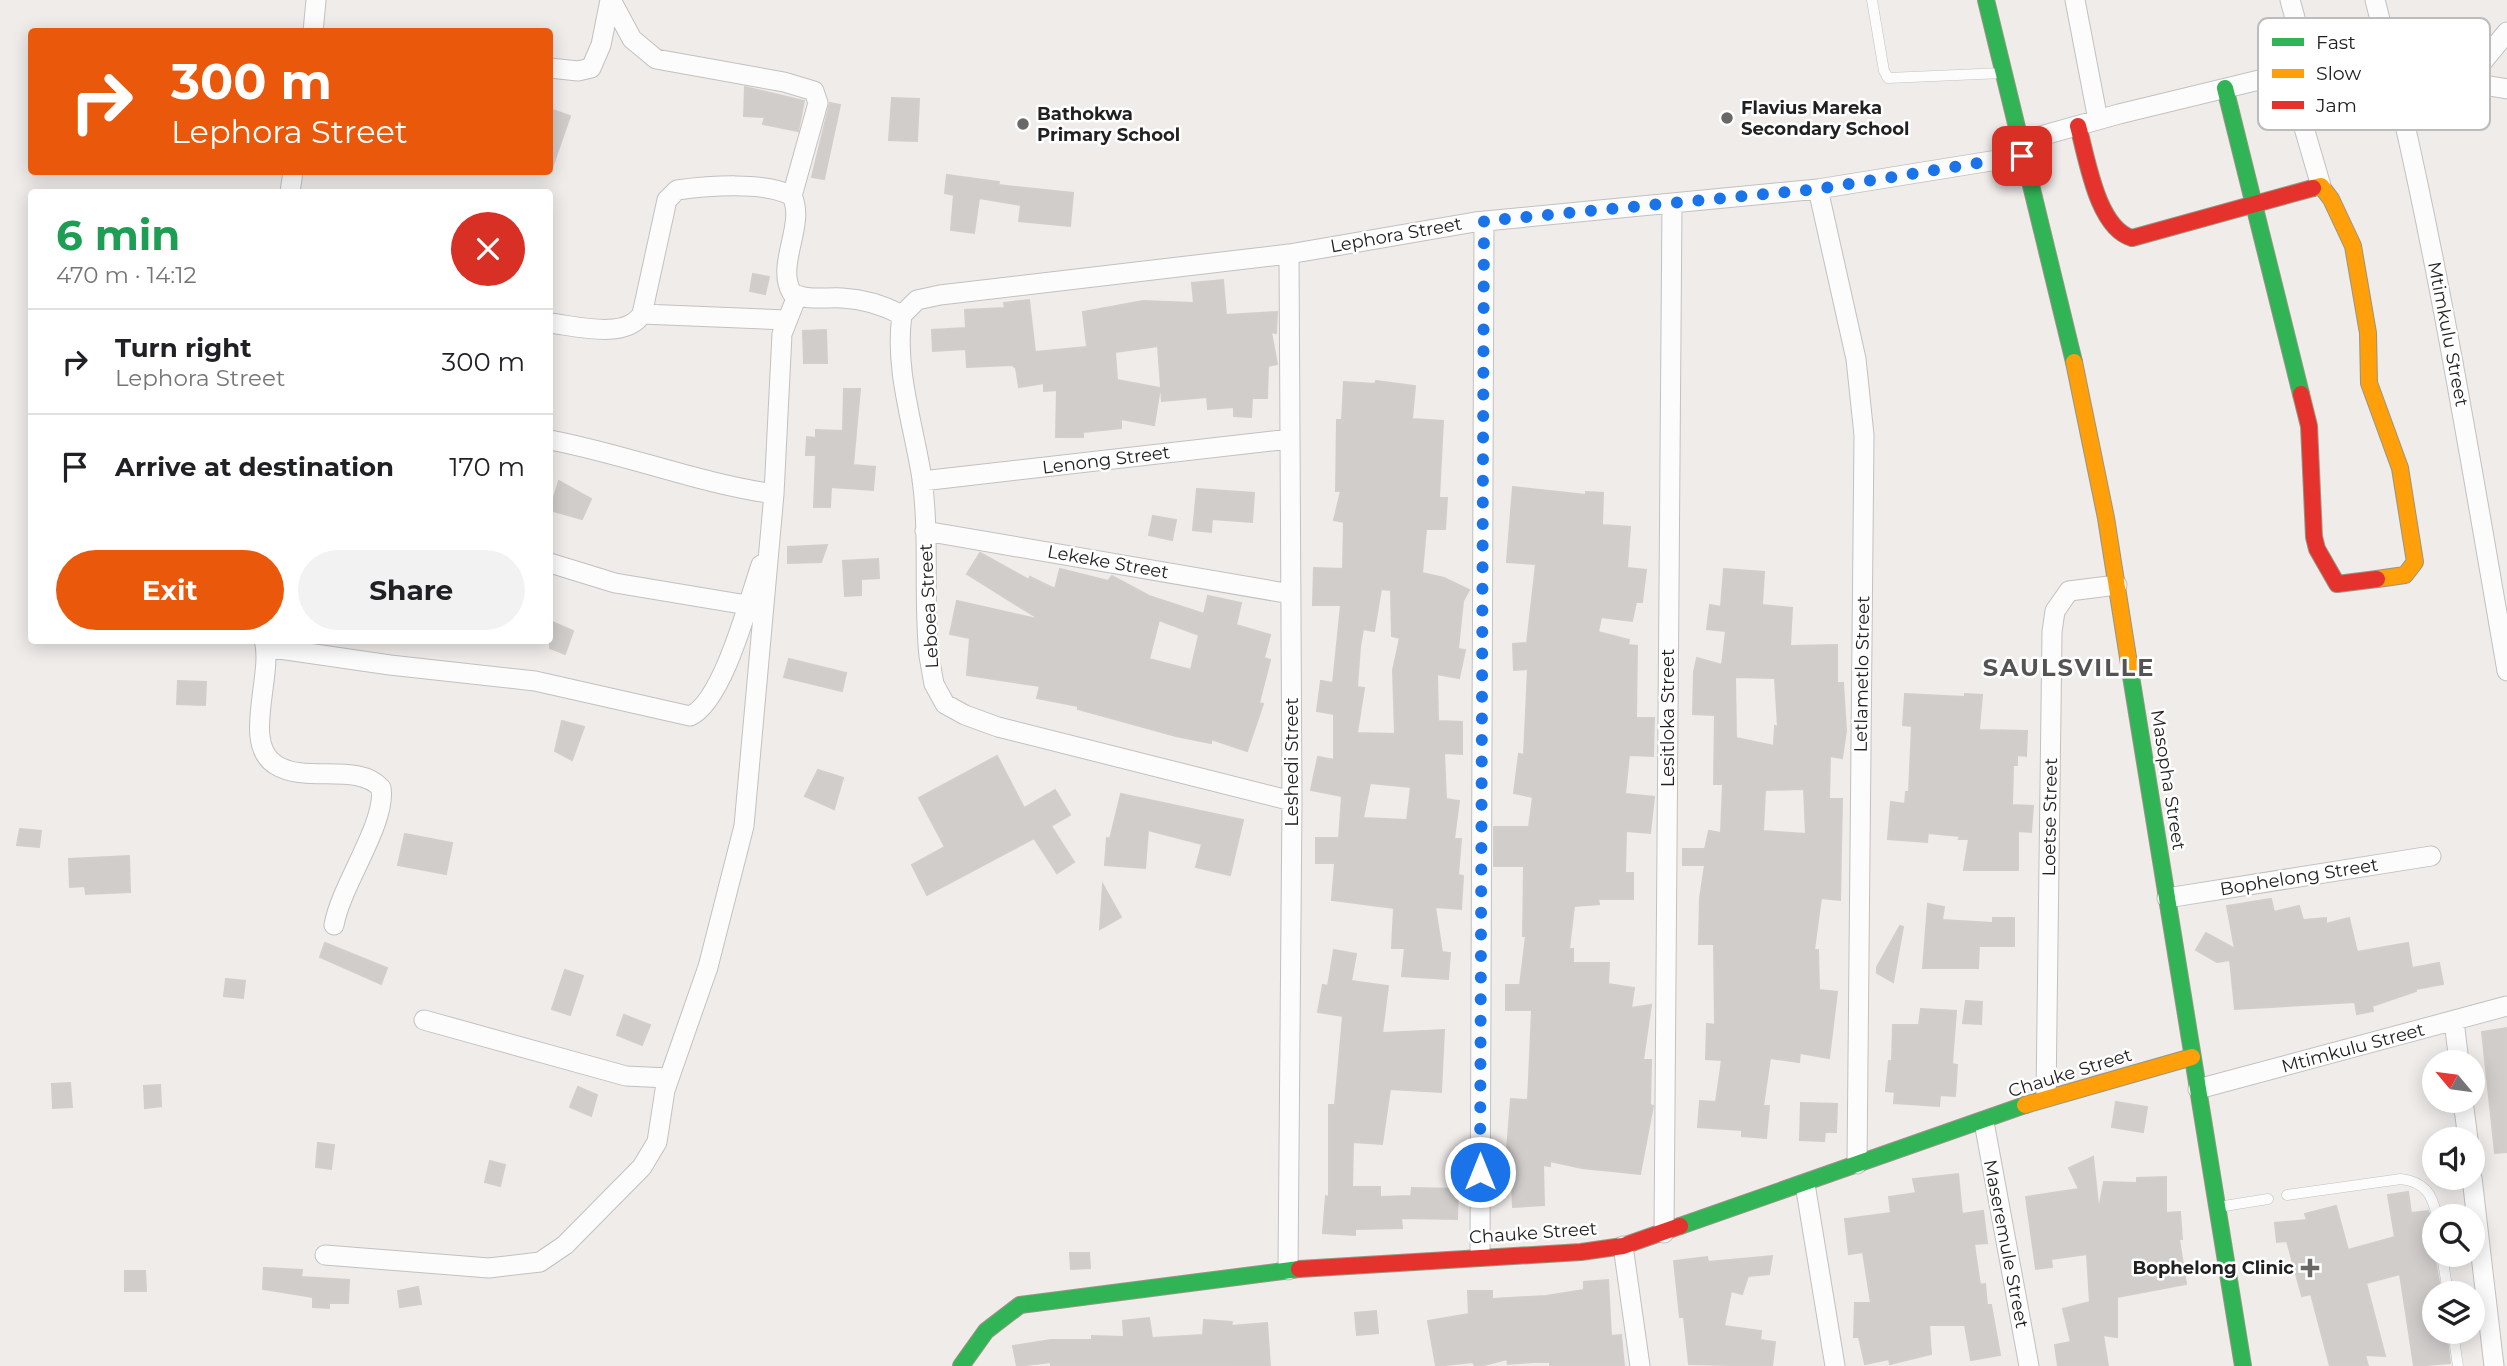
<!DOCTYPE html>
<meta charset="utf-8">
<style>
body{margin:0;font-family:Montserrat,sans-serif;background:#f2f2f2;color:#202124;height:100vh;display:flex;flex-direction:column;font-size:26px;white-space:nowrap}
*{box-sizing:border-box;margin:0}
p{font-size:23px;color:#757577}
.icon{flex:none;width:38px;height:38px;fill:none;stroke:currentColor;stroke-width:2;stroke-linecap:round;stroke-linejoin:round}
.map{position:relative;flex:1;overflow:hidden}
.side{position:absolute;left:28px;top:189px;width:525px;height:455px;display:flex;flex-direction:column;background:#fff;border-radius:7px;box-shadow:0 4px 18px #0003}
.side>*{flex:none}
.hud{position:absolute;left:28px;top:28px;width:525px;height:147px;border-radius:7px;box-shadow:0 4px 18px #0003;background:#ea580c;color:#fff;overflow:hidden}
.needle{width:46px;rotate:299deg}
.controls{position:absolute;left:2422px;top:1050px;display:grid;gap:14px}
.controls a{display:grid;place-items:center;width:63px;height:63px;border-radius:50%;background:#fff;box-shadow:0 4px 18px #0003;font-size:35px}
.pin{position:absolute;display:grid;place-items:center;width:60px;height:60px;color:#fff;margin:-30px;border-radius:14px;box-shadow:0 4px 10px #0006}
.me{position:absolute;width:77px;margin:-38px;rotate:0deg;stroke-linejoin:round;filter:drop-shadow(0 0 5px #0008)}
.turn{display:flex;align-items:center;gap:24px;height:147px;padding:0 28px;font-size:32px}
.turn .icon{width:91px;height:91px;stroke-width:2.5}
.turn b{display:block;font-size:49px;line-height:60px}
.round{display:grid;place-items:center;flex:none;width:74px;height:74px;border-radius:37px;background:#f2f2f2}
.overview{display:flex;align-items:center;justify-content:space-between;height:119px;padding:0 28px}
h1{font-size:42px;font-weight:700;line-height:52px;color:#1e9e55}
.action{display:flex;gap:14px;margin-top:auto;padding:14px 28px}
.action a{flex:1;height:80px;border-radius:42px;background:#ea580c;color:#fff;font-size:28px;font-weight:700;line-height:80px;text-align:center}
.action a+a{background:#f2f2f2;color:#202124}
ul{padding:0;list-style:none}
li{display:flex;align-items:center;gap:21px;height:105px;padding:0 28px;border-top:2px solid #e0e0e0}
li div{flex:1}
li b{display:block;font-size:26px}
li em{font-style:normal}
.map>svg:first-child{display:block}
.building{fill:#d0cdcb;stroke:#d2cecc;stroke-width:2;fill-rule:evenodd}
.lines{fill:none;stroke-linecap:round;stroke-linejoin:round}
.lane-casing{stroke:#c2c1c0;stroke-width:11}
.street-casing{stroke:#c2c1c0;stroke-width:21}
.fast-casing{stroke:#979584;stroke-width:18}
.slow-casing{stroke:#979584;stroke-width:18}
.jam-casing{stroke:#979584;stroke-width:18}
.lane{stroke:#fdfcfc;stroke-width:10}
.street{stroke:#fdfcfc;stroke-width:19}
.fast{stroke:#30b455;stroke-width:16}
.slow{stroke:#ff9f0a;stroke-width:16}
.jam{stroke:#e5322d;stroke-width:16}
.route{stroke:#1a73e8;stroke-width:12;stroke-dasharray:0 21.6}
.poi-dot{fill:#696867;stroke:#fff;stroke-width:2.5}
.labels{text-anchor:middle;dominant-baseline:central;stroke-width:5;stroke-linejoin:round;paint-order:stroke}
.poi-label{font-size:18px;font-weight:bold;fill:#212121;stroke:#fff;text-anchor:start}
.street-label{font-size:18px;fill:#212121;stroke:#fff}
.district-label{font-size:24px;font-weight:bold;letter-spacing:2px;fill:#545454;stroke:#fff}
.key{fill:#fff;stroke:#bcbcbc;stroke-width:2}
.key-label{font-size:19px;fill:#212121}
</style>
<div class="map">
<svg width="2507" height="1366" viewBox="0 0 2507 1366">
<rect width="100%" height="100%" fill="#efecea"/>
<path class="building" d="M745 87 804 101 798 131 763 124 765 117 744 116Z
M892 98 919 99 917 141 889 140Z
M830 103 840 105 824 179 812 177Z
M550 109 570 116 552 168H550Z
M947 175 999 182 998 185 1073 193 1070 226 1019 221 1021 205 979 198 974 233 951 230 954 195 945 193Z
M753 274 769 277 765 294 750 291Z
M1223 280 1226 315 1277 312 1276 333 1271 332 1277 364 1268 366 1267 398H1252L1251 417 1234 416V407L1208 409 1207 397 1162 401 1158 346 1115 352 1117 380 1160 388 1154 425 1121 419V428L1083 432V437H1056L1057 390 1044 391V383L1019 387 1016 368 1012 365 967 367 966 349 933 351 932 330 966 328 965 310 1005 308 1004 303 1029 300 1035 352 1087 347 1083 312 1143 301 1194 303 1192 283Z
M826 330 827 363H804L803 331Z
M1376 381 1415 386 1412 419 1443 421 1439 498H1447L1445 529H1426L1422 573 1444 578 1469 590 1463 601 1458 649 1465 650 1459 678 1437 674 1438 721 1462 722V754L1444 753 1446 799 1459 801 1454 839H1461L1458 875 1463 876 1461 909 1435 907 1442 952 1450 953 1448 979 1402 976 1405 948H1392L1394 908 1332 900 1335 863H1316V838H1339L1342 796 1311 790 1318 757 1334 760V714L1317 711 1321 681 1333 683 1341 605H1313L1314 568 1343 569 1344 522 1334 520 1341 491H1336L1337 420H1342L1344 382 1375 384ZM1381 589 1391 590 1392 636 1400 638 1393 670 1395 734 1357 733 1364 688 1357 687 1360 647 1363 629 1374 631ZM1370 783 1411 787 1407 820 1363 818Z
M844 389H860L853 465 875 467 873 490 831 487 830 507H814L816 455H806L807 437 816 438V430L843 431Z
M559 481 591 499 582 519 550 510Z
M1513 487 1586 495V492L1603 493 1602 525 1630 527 1627 568 1646 570 1642 602H1636L1632 621 1601 617 1598 632 1629 640 1628 645 1637 646 1636 718H1654L1653 756 1629 755 1625 794 1654 797 1650 833 1626 831 1625 873H1633V899H1598L1599 904 1574 906 1569 949H1573V963H1609L1608 984 1634 988 1631 1008 1651 1005 1643 1060H1651L1650 1105 1653 1106 1640 1174 1582 1168 1550 1161V1166L1543 1165 1544 1205 1513 1207 1511 1163 1506 1162 1511 1099 1528 1100 1532 1010H1506V985H1520L1526 936H1523L1524 866H1494V827H1529L1533 797 1514 793 1519 754 1524 755 1528 669 1514 670 1513 644 1527 643 1536 564 1507 562Z
M1197 489 1254 493 1252 522 1212 519 1211 532 1193 530Z
M1153 516 1176 520 1172 540 1149 535Z
M827 545 821 562 788 563V547Z
M980 553 1029 580 1030 577 1055 589 1060 569 1108 581 1112 576 1149 596 1204 614 1208 596 1241 603 1236 625 1270 635 1264 658 1270 660 1259 703 1263 704 1247 751 1211 739V743L1176 736 1078 709V706L1037 698 1040 686 967 675 970 638 950 634 957 601 1041 620 967 574ZM1159 620 1199 635 1191 670 1149 659Z
M878 559 879 578 861 579V595L845 596 843 561Z
M1724 569 1764 572 1762 605 1792 608 1790 646 1837 645V683H1843L1846 731 1842 758 1830 756 1829 799H1842L1840 900 1821 898 1814 950H1818L1819 990 1837 992 1829 1058 1800 1053 1799 1062 1770 1058 1763 1106H1769L1766 1138 1742 1136V1130L1698 1127 1700 1101 1716 1102 1722 1060 1706 1059 1707 1024 1715 1025 1714 944H1699L1700 898 1705 865H1683V849H1705L1709 831 1721 833 1723 784H1714L1715 715 1693 714 1694 672 1697 658 1722 665 1726 631 1707 629 1710 605 1721 607ZM1735 677 1775 678 1778 727 1775 726 1774 746 1736 738ZM1804 789 1806 834 1763 831 1765 790Z
M550 621 573 631 565 654 550 648Z
M789 659 846 673 842 691 784 677Z
M178 681 206 682 205 705 177 704Z
M1905 694 1965 697V694L1982 695 1979 730 2027 731 2026 756 2017 755V765H2013L2012 805 2033 806 2031 832 2018 831V870H1964L1969 839H1959L1960 836 1928 833 1927 842 1888 839 1891 802 1905 804 1906 792H1909L1912 726 1903 725Z
M562 721 584 727 572 760 555 751Z
M997 756 1024 808 1055 790 1070 815 1051 826 1074 862 1057 873 1034 838 927 895 912 865 945 847 919 798Z
M818 770 843 778 834 809 805 796Z
M1121 794 1243 820 1230 875 1196 867 1202 844 1148 830 1145 868 1105 865 1107 838 1110 839Z
M20 829 41 831 39 847 17 845Z
M405 834 452 843 446 874 398 865Z
M129 856 130 892 86 894 85 886 70 887 69 859Z
M1103 885 1121 917 1100 929Z
M2271 899 2274 912 2299 906 2303 920 2326 918V924L2349 918 2357 952 2408 943 2412 968 2439 963 2443 984 2416 989V991L2372 1006 2373 1011 2357 1014 2355 1002 2235 1009 2230 960 2217 962 2196 950 2206 933 2235 949 2227 906Z
M1928 904 1944 907 1942 920 1993 923V918H2014V946H1979L1978 968H1923Z
M1900 926 1903 927 1893 982 1877 973V967Z
M325 943 387 968 381 984 320 957Z
M1334 950 1356 954 1351 981 1388 986 1382 1033 1444 1030 1441 1092 1390 1089 1382 1144 1353 1142 1352 1187H1380V1197L1411 1196 1412 1188 1458 1189 1457 1219 1401 1218 1402 1228 1355 1229V1235L1323 1233 1326 1196 1329 1197V1105H1335L1343 1016 1318 1012 1323 985 1328 986Z
M565 970 583 976 570 1015 552 1009Z
M226 979 245 981 243 998 224 996Z
M1966 1001 1982 1002 1981 1024 1963 1023Z
M1921 1009 1956 1011 1952 1064 1957 1065 1955 1096 1940 1095 1939 1106 1894 1103 1895 1092 1886 1091 1889 1061H1892L1893 1025H1919Z
M624 1015 650 1025 642 1045 617 1035Z
M2507 1028V1152L2495 1153 2482 1032Z
M70 1083 72 1107 53 1108 52 1084Z
M160 1085 161 1106 145 1108 144 1086Z
M578 1087 597 1095 591 1116 570 1107Z
M2116 1102 2147 1107 2143 1132 2112 1127Z
M1801 1103 1837 1104 1836 1132H1825L1824 1141 1800 1140Z
M318 1143 334 1145 331 1169 316 1167Z
M2093 1157 2098 1204H2100L2104 1182 2137 1183V1178L2166 1177V1213L2180 1212 2182 1239H2179L2186 1284 2117 1297V1337L2103 1335 2108 1366H2058L2055 1345 2071 1342 2063 1309 2090 1302 2087 1254 2051 1259 2052 1267 2036 1269 2026 1197 2079 1189 2069 1168Z
M490 1161 505 1165 500 1186 485 1182Z
M1958 1174 1962 1214 1983 1211 1987 1243 1974 1244 1980 1285 1985 1284 1987 1305H1991L2000 1355 1971 1360 1965 1325H1929L1931 1354 1890 1364 1889 1359 1865 1364 1859 1337H1854L1855 1303H1871L1863 1252 1849 1254 1845 1219 1891 1213 1889 1197 1916 1193 1913 1179Z
M2408 1192 2411 1213 2428 1211 2434 1223V1255L2441 1293H2434V1332H2446L2450 1363 2414 1366 2400 1274 2366 1283 2385 1356 2365 1355 2368 1366H2330L2311 1294 2302 1296 2287 1241 2277 1242 2275 1223 2307 1220 2305 1214 2336 1206 2348 1250 2395 1237 2388 1195Z
M1070 1253H1089L1090 1268 1071 1269Z
M1772 1256 1769 1274 1748 1276 1742 1294 1731 1291 1724 1326 1761 1331 1760 1340 1775 1342 1772 1366 1689 1364 1684 1317H1680L1674 1261 1707 1257 1708 1262Z
M264 1268 302 1270 301 1277 349 1280 348 1303H329V1308L313 1307V1297L263 1289Z
M125 1271H145L146 1291H125Z
M1608 1280 1611 1336 1621 1335 1624 1366H1550V1362H1532L1508 1364 1507 1359 1480 1366H1475L1473 1362 1436 1366 1428 1321 1469 1314 1468 1291H1492V1299L1546 1296 1584 1290V1282Z
M418 1287 421 1304 400 1307 398 1291Z
M1376 1311 1378 1333 1357 1335 1355 1313Z
M1149 1318 1152 1338 1203 1335 1204 1320 1232 1322 1231 1326 1267 1323 1270 1366 1051 1365V1362L1017 1366 1013 1346 1051 1340H1092V1336L1124 1337 1123 1321Z"/>
<g class="lines">
<g class="lane-casing">
<path id="lane" d="M1872 0 1884 71 1888 78 2003 73
M2287 1195 2401 1179C2425 1182 2432 1194 2437 1216
M2218 1207 2268 1199
M2442 1255 2448 1293
M2453 1332 2458 1366"/>
</g>
<g class="street-casing">
<path id="street" d="M611 0 632 39 656 59 784 82 814 91 818 103 792 196
M2075 0 2098 120
M2290 0 2309 68
M2375 0C2432 221 2468 446 2507 671
M313 32 316 0
M550 68 578 71 591 68 601 45 610 0
M2393 70 2507 89
M2288 73 2321 186
M2466 82 2507 32
M2019 142 2119 114 2387 49
M1818 189 1856 359 1864 435 1857 1164
M290 192 293 172
M642 314 786 320
M902 315 917 300 940 295 1289 254 1475 222 1818 189 2022 156
M902 315C894 369 914 426 922 479 930 538 923 598 929 656L934 684 945 704 965 715 998 727 1292 801
M550 323C576 326 626 340 642 314L667 200 677 190C707 186 765 181 792 196 806 225 775 265 792 293 807 301 826 297 842 298 863 299 883 305 902 315
M550 440C625 454 697 483 774 494
M922 481 1290 439
M925 531 1291 594
M550 563 615 583 747 605
M264 640C274 675 241 744 276 765 306 784 357 762 381 788 387 822 341 885 334 925
M266 647 390 665 535 681 690 716C723 702 749 600 761 565
M2167 898 2431 856
M424 1020 626 1076 668 1078
M2454 1021 2459 1062
M2198 1089 2507 1006
M2046 1097 2052 632 2055 611 2069 591 2117 585
M2463 1101 2468 1139
M1984 1122 2029 1366
M2472 1178 2494 1366
M1805 1184 1835 1366
M1664 1233 1672 203
M1623 1246 1640 1366
M325 1255 489 1268 540 1262 565 1245 642 1167 657 1142 665 1090 708 967 744 826 774 494 782 334 797 296
M1480 1256 1484 221
M1288 1270 1292 801 1289 254"/>
</g>
<g class="fast-casing">
<path id="fast" d="M1986 0 2074 362
M2225 88 2301 394
M2130 670 2243 1366
M1680 1226 2025 1105
M961 1366 986 1331 1020 1305 1299 1269"/>
</g>
<g class="slow-casing">
<path id="slow" d="M2313 188 2321 186 2331 199 2353 246 2368 333 2369 383 2400 468 2415 562 2405 575 2377 579
M2074 362 2106 518 2130 670
M2025 1105 2192 1057"/>
</g>
<g class="jam-casing">
<path id="jam" d="M2078 126C2087 158 2097 228 2132 238L2313 188
M2301 394 2309 426 2314 537 2317 549 2337 584 2377 579
M1299 1269 1581 1252 1623 1246 1680 1226"/>
</g>
<use href="#lane" class="lane"/>
<use href="#street" class="street"/>
<use href="#fast" class="fast"/>
<use href="#slow" class="slow"/>
<use href="#jam" class="jam"/>
</g>
<g class="lines">
<path class="route" d="M1480 1172 1484 221 1818 189 2022 156"/>
</g>
<g class="poi-dot">
<circle cx="1727" cy="118" r="7"/>
<circle cx="1023" cy="124" r="7"/>
<path d="M2306.5 1257.5h7v7h7v7h-7v7h-7v-7h-7v-7h7z"/>
</g>
<g class="labels">
<g class="poi-label">
<text x="1741" y="108">Flavius Mareka<tspan x="1741" dy="21">Secondary School</tspan></text>
<text x="1037" y="114">Bathokwa<tspan x="1037" dy="21">Primary School</tspan></text>
<text x="2294" y="1268" text-anchor="end">Bophelong Clinic</text>
</g>
<g class="street-label">
<text transform="translate(1396 235) rotate(-10)">Lephora Street</text>
<text transform="translate(2448 334) rotate(79)">Mtimkulu Street</text>
<text transform="translate(1106 460) rotate(-7)">Lenong Street</text>
<text transform="translate(1108 562) rotate(10)">Lekeke Street</text>
<text transform="translate(929 606) rotate(-93)">Leboea Street</text>
<text transform="translate(1862 674) rotate(-89)">Letlametlo Street</text>
<text transform="translate(1668 718) rotate(-90)">Lesitloka Street</text>
<text transform="translate(1292 762) rotate(-90)">Leshedi Street</text>
<text transform="translate(2168 780) rotate(81)">Masopha Street</text>
<text transform="translate(2050 817) rotate(-89)">Loetse Street</text>
<text transform="translate(2299 877) rotate(-9)">Bophelong Street</text>
<text transform="translate(2353 1048) rotate(-15)">Mtimkulu Street</text>
<text transform="translate(2070 1073) rotate(-17)">Chauke Street</text>
<text transform="translate(1533 1233) rotate(-4)">Chauke Street</text>
<text transform="translate(2006 1244) rotate(79)">Maseremule Street</text>
</g>
<g class="district-label">
<text x="2069" y="667">SAULSVILLE</text>
</g>
</g>
<rect x="2258" y="18" width="232" height="112" rx="10" class="key"/>
<rect x="2272" y="38" width="32" height="8" fill="#30b455"/>
<rect x="2272" y="69" width="32" height="9" fill="#ff9f0a"/>
<rect x="2272" y="101" width="32" height="8" fill="#e5322d"/>
<g class="key-label">
<text x="2316" y="49">Fast</text>
<text x="2316" y="80">Slow</text>
<text x="2316" y="112">Jam</text>
</g>
</svg>
<div class="controls">
<a><svg class="needle" viewBox="-14 -14 28 28"><path d="M0-13l5 13h-10z" fill="#e53935"/><path d="M0 13l5-13h-10z" fill="#757577"/></svg></a>
<a><svg class="icon" aria-label="sound" viewBox="0 0 24 24"><path d="M4 9h4l5-4v14l-5-4H4zM17 9q2 3 0 6"/></svg></a>
<a><svg class="icon" aria-label="search" viewBox="0 0 24 24"><circle cx="10" cy="10" r="6"/><path d="M15 15l6 6"/></svg></a>
<a><svg class="icon" aria-label="layers" viewBox="0 0 24 24"><path d="M12 4l9 5-9 5-9-5zM3 14l9 5 9-5"/></svg></a>
</div>
<div class="pin" style="left:2022px;top:156px;background:#d93025"><svg class="icon" aria-label="arrive" viewBox="0 0 24 24"><path d="M6 21V4h12l-3 4 3 4H6"/></svg></div>
<svg class="me" style="left:1480px;top:1172px" viewBox="-20 -20 40 40"><circle r="17" fill="#1a73e8" stroke="#fff" stroke-width="3"/><path d="M0-11L8 9 0 5-8 9z" fill="#fff"/></svg>
<div class="hud">
<div class="turn"><svg class="icon" aria-label="right" viewBox="0 0 24 24"><path d="M7 20v-9h11M14 6l5 5-5 5"/></svg><div><b>300 m</b>Lephora Street</div></div>
</div>
<section class="side">
<div class="overview"><div><h1>6 min</h1><p>470 m · 14:12</p></div><a class="round" style="background:#d93025;color:#fff"><svg class="icon" aria-label="close" viewBox="0 0 24 24"><path d="M6 6l12 12M18 6L6 18"/></svg></a></div>
<ul>
<li><svg class="icon" aria-label="right" viewBox="0 0 24 24"><path d="M7 20v-9h11M14 6l5 5-5 5"/></svg><div><b>Turn right</b><p>Lephora Street</p></div><em>300 m</em></li>
<li><svg class="icon" aria-label="arrive" viewBox="0 0 24 24"><path d="M6 21V4h12l-3 4 3 4H6"/></svg><div><b>Arrive at destination</b></div><em>170 m</em></li>
</ul>
<div class="action"><a>Exit</a><a>Share</a></div>
</section>
</div>
